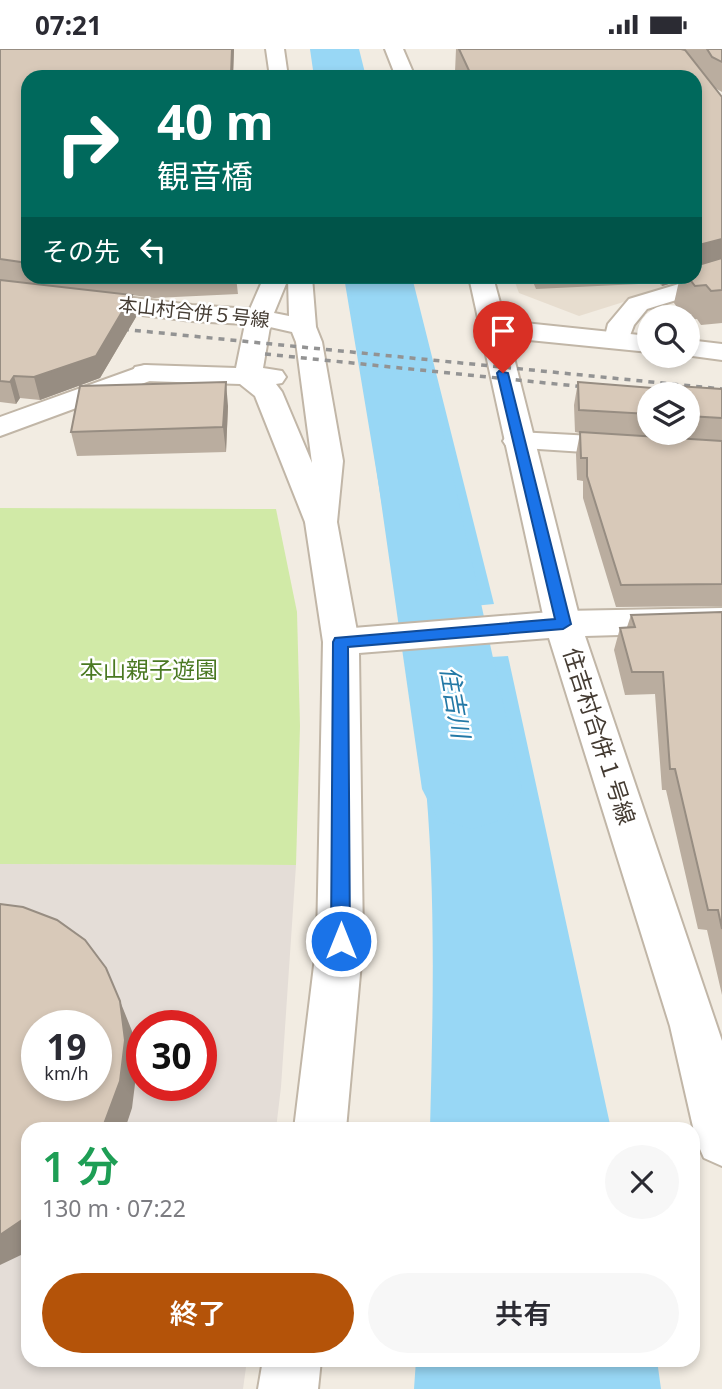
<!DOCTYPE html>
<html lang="ja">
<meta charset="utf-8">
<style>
body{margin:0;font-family:"Noto Sans","Noto Sans JP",sans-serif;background:#f7f7f7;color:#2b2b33;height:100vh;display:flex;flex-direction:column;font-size:26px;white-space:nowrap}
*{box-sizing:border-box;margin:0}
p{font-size:23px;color:#7c7c81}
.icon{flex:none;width:38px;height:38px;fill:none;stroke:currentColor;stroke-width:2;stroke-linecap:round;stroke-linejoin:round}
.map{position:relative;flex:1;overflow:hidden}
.panel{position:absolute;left:21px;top:1073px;width:679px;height:245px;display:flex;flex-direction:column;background:#fff;border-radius:21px;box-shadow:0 4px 10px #0003}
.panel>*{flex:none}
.hud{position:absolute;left:21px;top:21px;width:681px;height:214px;border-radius:21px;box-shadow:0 4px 10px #0003;background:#00695c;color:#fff;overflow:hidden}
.buttons{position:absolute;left:637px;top:256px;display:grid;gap:14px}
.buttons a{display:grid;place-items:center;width:63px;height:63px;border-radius:50%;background:#fff;box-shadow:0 4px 10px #0003;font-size:35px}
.speed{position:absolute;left:21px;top:961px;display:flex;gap:14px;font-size:35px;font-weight:700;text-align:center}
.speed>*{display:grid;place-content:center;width:91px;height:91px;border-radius:50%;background:#fff;box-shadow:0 4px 10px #0003;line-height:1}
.speed small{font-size:18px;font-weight:400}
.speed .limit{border:10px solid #d22;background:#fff;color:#111}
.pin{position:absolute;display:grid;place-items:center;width:60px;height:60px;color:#fff;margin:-72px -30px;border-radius:50% 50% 50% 0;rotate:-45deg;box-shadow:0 0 7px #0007}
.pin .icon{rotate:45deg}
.me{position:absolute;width:77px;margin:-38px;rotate:0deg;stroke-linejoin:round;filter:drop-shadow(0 0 5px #0008)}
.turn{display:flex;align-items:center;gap:24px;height:147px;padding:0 21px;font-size:32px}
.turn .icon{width:91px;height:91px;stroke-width:2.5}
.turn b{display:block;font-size:49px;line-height:60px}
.then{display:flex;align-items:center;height:66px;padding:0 21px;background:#0003;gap:14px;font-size:26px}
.round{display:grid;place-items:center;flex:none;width:74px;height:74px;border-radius:37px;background:#f7f7f7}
.summary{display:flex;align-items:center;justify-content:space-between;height:119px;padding:0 21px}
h1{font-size:42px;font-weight:600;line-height:52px;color:#1e9e55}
.button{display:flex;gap:14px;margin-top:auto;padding:14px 21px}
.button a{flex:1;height:80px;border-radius:42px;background:#b45309;color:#fff;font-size:28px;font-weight:600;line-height:80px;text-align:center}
.button a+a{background:#f7f7f7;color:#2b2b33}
.status{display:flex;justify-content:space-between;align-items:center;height:49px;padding:0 35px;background:#fff;direction:ltr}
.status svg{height:19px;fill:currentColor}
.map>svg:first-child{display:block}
.residential{fill:#e7ddcf}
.industrial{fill:#e4ddd7;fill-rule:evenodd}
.green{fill:#d1eaa7}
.water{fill:#98d7f5}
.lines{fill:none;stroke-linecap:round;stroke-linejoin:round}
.river{fill:#98d7f5;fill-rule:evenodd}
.minor-casing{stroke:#c1b6a7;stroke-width:4}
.tertiary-casing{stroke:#c1b6a7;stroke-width:4}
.minor{fill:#fff;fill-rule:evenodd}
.tertiary{fill:#fff;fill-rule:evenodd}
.rail{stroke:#939393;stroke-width:3.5;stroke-dasharray:6 6;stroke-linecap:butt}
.wall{fill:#baad9f;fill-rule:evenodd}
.shaded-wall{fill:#978d82}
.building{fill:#d8c9b9;stroke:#978d82;stroke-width:2;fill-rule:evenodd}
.route{fill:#1a73e8;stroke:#114b97;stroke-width:2}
.labels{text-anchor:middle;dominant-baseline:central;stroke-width:5;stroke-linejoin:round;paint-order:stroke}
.far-street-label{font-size:19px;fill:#443b32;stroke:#fff}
.park-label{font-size:23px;fill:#4a7922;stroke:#fff}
.street-label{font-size:23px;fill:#443b32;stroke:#fff}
.water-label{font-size:24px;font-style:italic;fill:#2379a6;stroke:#fff}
</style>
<div class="status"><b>07:21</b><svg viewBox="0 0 49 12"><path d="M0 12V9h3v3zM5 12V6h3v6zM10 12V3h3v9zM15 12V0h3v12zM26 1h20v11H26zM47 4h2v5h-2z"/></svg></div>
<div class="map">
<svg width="722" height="1340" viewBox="0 0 722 1340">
<rect width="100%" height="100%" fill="#f2ece2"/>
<path class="residential" d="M722 222 579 267 519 244 513 228H695Z"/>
<path class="industrial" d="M0 815 296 816 281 1038 276 1080H28V1311H247L243 1340H0ZM37 976H96V1036H37ZM142 976H201V1036H142Z"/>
<path class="green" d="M0 459 276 460 297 563 300 677 296 816 0 815Z"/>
<path class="water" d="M310 0H359L366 28H314Z
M344 228H412L494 555 400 564Z
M508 607 611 1080H430C434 924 438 766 409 613Z
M416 1311H657L661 1340H414Z"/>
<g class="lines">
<path class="river" d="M349 228H409L522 740 507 769 472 780 437 769 422 740Z"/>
<g class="minor-casing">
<path id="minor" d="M722 222V237L647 260 634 276 626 297 617 299 608 297 604 291 608 275 629 250Z
M264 228H312L316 278 322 293 343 412 337 473 332 480 321 483 310 480 305 473 255 347 240 335 145 332 135 330 131 324 135 318 145 316 236 319 245 275 192 272 0 249V233L192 256 250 260ZM288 230 289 267 274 264ZM270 278 292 283 296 293 312 414 282 343 276 335 282 334 286 328 282 322 263 319Z
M518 383 722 394V412L507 398 503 392 507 386Z
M722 559V583L585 587 722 992V1117L704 1109 696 1091 670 977 549 589 359 604 363 892 346 1080H294L317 892 323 593 328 584 341 580 563 562Z
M263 1311H321L318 1340H258Z"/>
</g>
<g class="tertiary-casing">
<path id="tertiary" d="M266 0H284L288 28H270Z
M385 0H403L415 28H396Z
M469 228H493L505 272 649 287V303L509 289 581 575 576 584 563 588 550 584 545 575Z
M688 291 722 295V311L685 306H688Z
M145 316 155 318 159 324 155 330 0 387V368Z
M321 463 332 466 337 473 359 593 354 602 341 606 328 602 323 593 305 473 310 466Z"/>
</g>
<use href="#minor" class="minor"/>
<use href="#tertiary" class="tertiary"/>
<path class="rail" d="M111 279 722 340
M265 305 595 339"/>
</g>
<path class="wall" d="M0 0H234L233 26 258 28H28V228H236L238 245 154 249 132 246 136 268 100 329 40 351 20 349 16 355 0 353Z
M456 0H681L690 8 685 0H722V43L715 39 722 48V274L701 276 697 270 688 271V268H684L674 254 679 232 662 237 659 234 536 240 531 228H695V28H457L455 23Z
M578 333 676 341 677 337 722 340V557L616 558 583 449V432L577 431 576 405 580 384 575 383 574 356ZM649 345H688V383H649Z
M228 357 226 403 77 407 71 383Z
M722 563V946L707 881 698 880 666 741H662L655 645 625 646 614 601 620 579 627 578 631 566Z"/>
<path class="shaded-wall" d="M232 0H234L233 28H232Z
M722 190V220L695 228V197Z
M664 228H681L679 232 662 237Z
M132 246 136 268 100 329 40 351 34 328Z
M14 327 20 349 16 355 10 333Z
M226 333 228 357 226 403 223 378Z
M120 952 132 982 137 1019 132 1059 125 1080H101Z
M28 1167V1201L21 1206 0 1216V1186Z"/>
<path class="building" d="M0 0H232L231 26 257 25 258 28H28V214L0 210Z
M459 0H681L685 1 722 48V190L695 197V122H696L695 120V28H472Z
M707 0H722V13L712 8Z
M722 209V241L711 242 706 236 695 237 688 228H695V217Z
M0 231 132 246 96 307 34 328 14 327 10 333 0 332Z
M226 333 223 378 71 383 80 337Z
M578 333 677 341V337L722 340V369L688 367V345H649V365L579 361Z
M580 383 722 392V535L621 536 587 427V409H581Z
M722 563V880L718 861H708L675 720H670L663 623H632L620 579 635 578 631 566Z
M0 855 23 858 57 871 85 891 106 919 120 952 125 991 120 1032 104 1075 101 1080H28V1167L0 1186ZM37 976H96V1036H37Z"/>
<path class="route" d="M499 322 508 324 571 575 563 580 348 598 350 892 347 898 341 901 334 898 331 892 333 593 335 589 555 570 497 324Z"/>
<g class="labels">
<g class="far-street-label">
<text transform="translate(194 263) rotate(6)">本山村合併５号線</text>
</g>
<g class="park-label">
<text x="149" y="620">本山親子遊園</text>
</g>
<g class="street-label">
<text transform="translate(600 687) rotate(72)">住吉村合併１号線</text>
</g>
<g class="water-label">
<text transform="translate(456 653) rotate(80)">住吉川</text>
</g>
</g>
</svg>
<div class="buttons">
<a><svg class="icon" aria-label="search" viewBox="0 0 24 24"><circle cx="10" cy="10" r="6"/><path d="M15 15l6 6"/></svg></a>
<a><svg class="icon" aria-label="layers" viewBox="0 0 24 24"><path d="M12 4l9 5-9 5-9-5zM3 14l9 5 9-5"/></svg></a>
</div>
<div class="speed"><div>19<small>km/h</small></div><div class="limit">30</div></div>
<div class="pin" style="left:503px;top:324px;background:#d93025"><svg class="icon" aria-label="arrive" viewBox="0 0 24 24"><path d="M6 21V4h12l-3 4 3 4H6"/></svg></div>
<svg class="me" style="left:341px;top:892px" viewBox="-20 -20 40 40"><circle r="17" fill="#1a73e8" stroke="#fff" stroke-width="3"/><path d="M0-11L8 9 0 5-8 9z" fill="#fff"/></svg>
<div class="hud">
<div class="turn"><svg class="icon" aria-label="right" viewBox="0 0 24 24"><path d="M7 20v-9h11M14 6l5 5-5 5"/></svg><div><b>40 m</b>観音橋</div></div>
<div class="then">その先<svg class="icon" aria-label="left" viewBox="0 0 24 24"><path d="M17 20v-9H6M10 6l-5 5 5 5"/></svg></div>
</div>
<section class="panel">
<div class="summary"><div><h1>1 分</h1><p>130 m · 07:22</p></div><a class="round"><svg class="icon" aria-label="close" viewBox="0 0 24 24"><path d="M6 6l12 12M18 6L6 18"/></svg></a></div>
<div class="button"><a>終了</a><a>共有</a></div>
</section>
</div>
